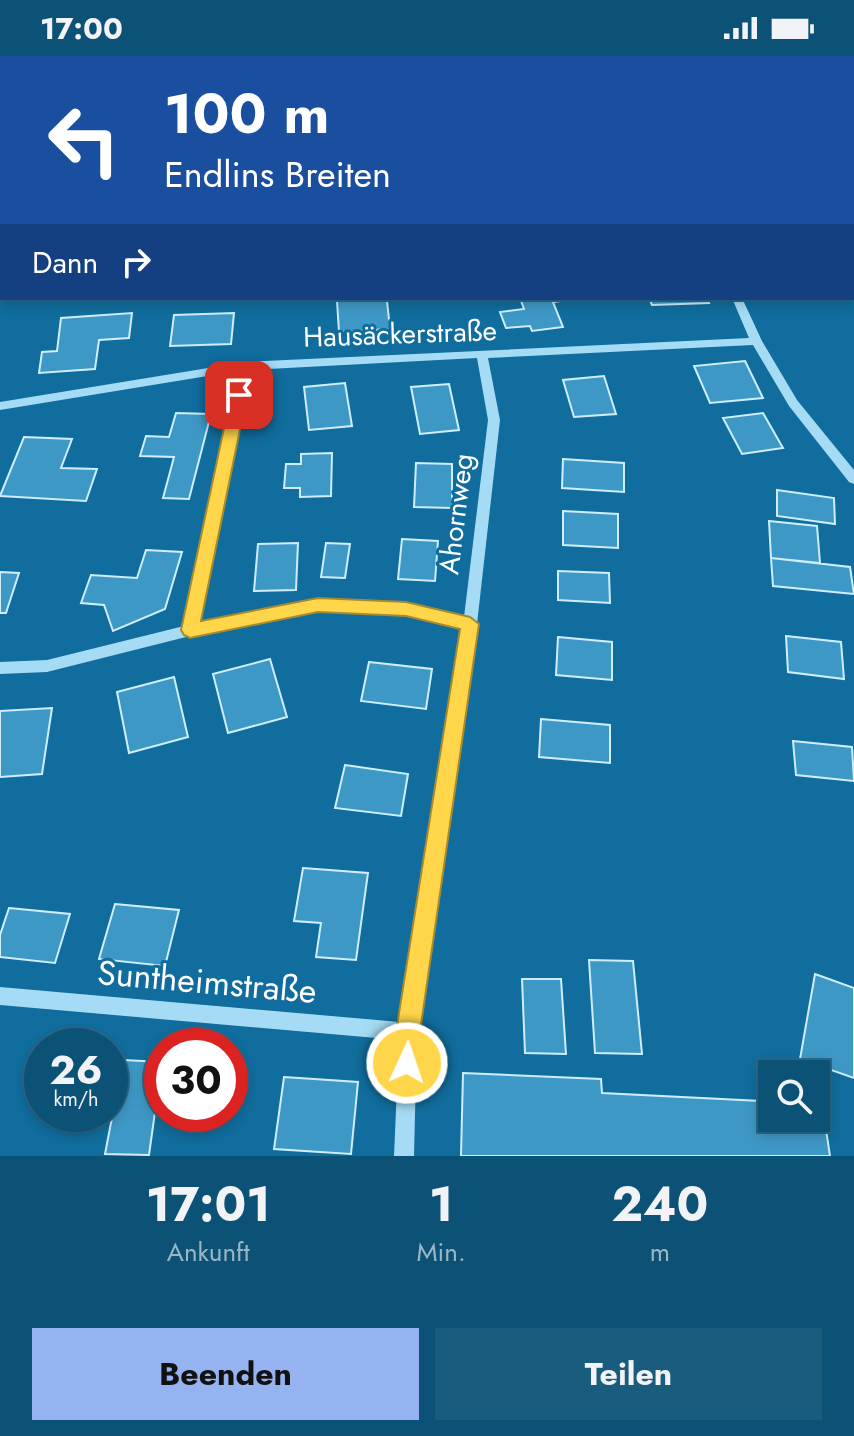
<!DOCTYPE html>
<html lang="de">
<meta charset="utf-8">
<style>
body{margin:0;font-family:Jost,sans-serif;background:#1a5c7e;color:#f1f3f6;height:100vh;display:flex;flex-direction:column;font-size:30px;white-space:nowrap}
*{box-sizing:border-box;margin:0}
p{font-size:26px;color:#9ab6c5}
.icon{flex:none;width:44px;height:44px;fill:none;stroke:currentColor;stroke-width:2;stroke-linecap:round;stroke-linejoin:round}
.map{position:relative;height:1100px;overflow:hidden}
.drawer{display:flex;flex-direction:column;background:#0c5276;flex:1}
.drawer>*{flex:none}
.guide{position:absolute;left:0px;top:0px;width:854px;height:244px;box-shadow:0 4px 12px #0003,0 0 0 2px #2c6988;background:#1a4fa0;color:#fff;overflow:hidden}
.controls{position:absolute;left:758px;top:1004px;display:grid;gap:16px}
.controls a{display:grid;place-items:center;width:72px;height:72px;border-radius:0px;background:#0c5276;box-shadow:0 4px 12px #0003,0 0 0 2px #2c6988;font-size:40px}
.speed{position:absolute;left:24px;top:972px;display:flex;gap:16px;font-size:40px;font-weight:700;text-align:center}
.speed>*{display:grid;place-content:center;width:104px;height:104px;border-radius:50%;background:#0c5276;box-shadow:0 4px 12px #0003,0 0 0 2px #2c6988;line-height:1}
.speed small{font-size:20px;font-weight:400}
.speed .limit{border:12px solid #d22;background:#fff;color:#111}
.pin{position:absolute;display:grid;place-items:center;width:68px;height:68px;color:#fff;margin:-34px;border-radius:16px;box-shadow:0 4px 12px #0006}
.me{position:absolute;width:88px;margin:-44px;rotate:3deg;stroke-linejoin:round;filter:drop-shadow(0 0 6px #0008)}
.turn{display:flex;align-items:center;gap:28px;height:168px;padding:0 32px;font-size:36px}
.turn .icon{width:104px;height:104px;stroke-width:2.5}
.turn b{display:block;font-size:56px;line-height:68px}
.then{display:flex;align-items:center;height:76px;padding:0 32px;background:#0003;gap:16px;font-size:30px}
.eta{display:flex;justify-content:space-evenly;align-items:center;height:136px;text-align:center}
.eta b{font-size:48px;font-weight:700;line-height:56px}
.button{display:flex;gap:16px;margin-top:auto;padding:16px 32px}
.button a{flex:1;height:92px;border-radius:0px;background:#95b2f1;color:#111;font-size:32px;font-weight:700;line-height:92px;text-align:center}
.button a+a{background:#1a5c7e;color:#f1f3f6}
.status{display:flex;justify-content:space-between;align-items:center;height:56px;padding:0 40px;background:#0c5276;direction:ltr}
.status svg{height:22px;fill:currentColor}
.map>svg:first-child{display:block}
.green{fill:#1f87ba}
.building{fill:#3e98c5;stroke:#ceeefe;stroke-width:2}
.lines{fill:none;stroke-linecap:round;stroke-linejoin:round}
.path{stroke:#a5dbf5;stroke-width:4;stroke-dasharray:3 4;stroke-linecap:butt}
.minor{fill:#a5dbf5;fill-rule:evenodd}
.route{fill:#ffd54a;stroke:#a68a30;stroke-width:2}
.labels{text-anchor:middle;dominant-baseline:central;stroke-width:6;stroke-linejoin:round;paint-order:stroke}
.street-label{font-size:28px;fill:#fff;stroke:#106d9d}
.near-street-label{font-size:34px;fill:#fff;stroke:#106d9d}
</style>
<div class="status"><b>17:00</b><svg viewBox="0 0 49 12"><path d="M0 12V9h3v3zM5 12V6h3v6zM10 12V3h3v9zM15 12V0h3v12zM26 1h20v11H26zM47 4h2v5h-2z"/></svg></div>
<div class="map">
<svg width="854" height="1100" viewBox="0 0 854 1100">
<rect width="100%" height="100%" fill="#106d9d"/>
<path class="green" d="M0 0H831L833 2H2L0 233Z"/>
<path class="building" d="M349 242H405V244L387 245 390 273 339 276 337 245H349Z
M520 242H577V243L553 246 563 271 532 275 530 270 506 272 500 256 524 253Z
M649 242H707L709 247 652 249Z
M132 257 129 282 99 284 95 313 39 317 42 296 57 295 61 262Z
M234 257 231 288 170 290 174 259Z
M745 305 763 342 710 347 694 310Z
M604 320 616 358 574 361 563 324Z
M345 327 352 370 309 374 304 331Z
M449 328 459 374 420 378 411 331Z
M176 357 211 358 189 443 163 442 174 401 140 400 146 380 169 381Z
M763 357 783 392 742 398 723 362Z
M24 381 72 383 61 412 97 413 86 445 0 440Z
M332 397 331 440 300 441V432H284L286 408H301V398Z
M563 403 624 407V436L562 432Z
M416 407 452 408V452L414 451Z
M777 434 834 442 835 468 777 460Z
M563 455 618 458V492L563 489Z
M769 465 817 470 820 507 771 502Z
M402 483 438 485 435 525 398 523Z
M298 487 296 534 254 535 258 488Z
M326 487 350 488 345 522 321 521Z
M146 494 182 496 165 553 113 575 104 549 81 547 91 519 137 522Z
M771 502 850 511 854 538 773 530Z
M558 515 609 517 610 547 558 544Z
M0 516 19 517 6 557H0Z
M786 580 841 586 844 623 788 616Z
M558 581 612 586V624L556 619Z
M270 603 287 661 228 677 213 618Z
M369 606 432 613 426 653 361 645Z
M174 621 188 681 129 697 117 636Z
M52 652 42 718 0 721V655Z
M541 663 610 669V707L539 701Z
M793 685 852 691 854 725 796 719Z
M345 709 408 718 401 760 335 752Z
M303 812 368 817 356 904 316 901 321 867 294 865Z
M115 848 179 854 165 910 99 903Z
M9 852 70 858 55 907 0 901V879Z
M589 904 633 905 642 998 595 997Z
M815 918 854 932V1022L800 1003Z
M522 923H561L566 998 525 997Z
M123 1004 162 1006 149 1099 105 1098Z
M463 1017 601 1023 602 1037 761 1045 764 1064 825 1067 830 1100H461Z
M284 1021 358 1026 351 1098 274 1093Z"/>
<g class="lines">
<path class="path" d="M767 2 770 0
M852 60 854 63"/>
<path class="minor" d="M573 0H583L584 2H574Z
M0 175H2V182H0Z
M732 242H742L762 285 797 344 854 414V428L849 426 789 350 753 289 488 302 500 364 477 568 417 976 414 1100H394L399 984 0 949V931L400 966 462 572 406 558 318 554 190 580 47 616 0 618V606L47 604 184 570 238 315 0 354V346L245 306 749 282ZM477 302 488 364 464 561 406 548 318 544 199 567 250 314Z"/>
</g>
<path class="route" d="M239 334 247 339 201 565 318 542 406 546 470 561 479 568 420 976 419 1007 416 1016 407 1019 399 1016 395 1007 396 976 460 573 406 560 318 556 190 582 184 579 181 574 231 339Z"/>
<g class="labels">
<g class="street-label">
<text transform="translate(400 278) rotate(-2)">Hausäckerstraße</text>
<text transform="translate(456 458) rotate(-83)">Ahornweg</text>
</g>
<g class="near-street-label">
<text transform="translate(207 926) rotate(5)">Suntheimstraße</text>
</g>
</g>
</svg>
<div class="controls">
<a><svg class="icon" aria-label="search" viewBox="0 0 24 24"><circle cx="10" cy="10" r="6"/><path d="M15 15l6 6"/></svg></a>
</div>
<div class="speed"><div>26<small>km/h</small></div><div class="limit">30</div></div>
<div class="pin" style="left:239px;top:339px;background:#d93025"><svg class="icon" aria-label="arrive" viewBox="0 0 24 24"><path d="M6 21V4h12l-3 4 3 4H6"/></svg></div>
<svg class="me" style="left:407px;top:1007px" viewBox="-20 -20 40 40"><circle r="17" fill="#ffd54a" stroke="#fff" stroke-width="3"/><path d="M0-11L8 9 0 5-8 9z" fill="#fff"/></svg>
<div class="guide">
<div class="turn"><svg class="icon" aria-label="left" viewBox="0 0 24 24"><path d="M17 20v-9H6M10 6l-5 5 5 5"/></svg><div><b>100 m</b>Endlins Breiten</div></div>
<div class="then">Dann<svg class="icon" aria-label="right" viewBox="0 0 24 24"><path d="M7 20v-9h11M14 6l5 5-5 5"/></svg></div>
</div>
</div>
<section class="drawer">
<div class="eta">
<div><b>17:01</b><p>Ankunft</p></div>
<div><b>1</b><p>Min.</p></div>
<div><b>240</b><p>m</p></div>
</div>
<div class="button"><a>Beenden</a><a>Teilen</a></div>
</section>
